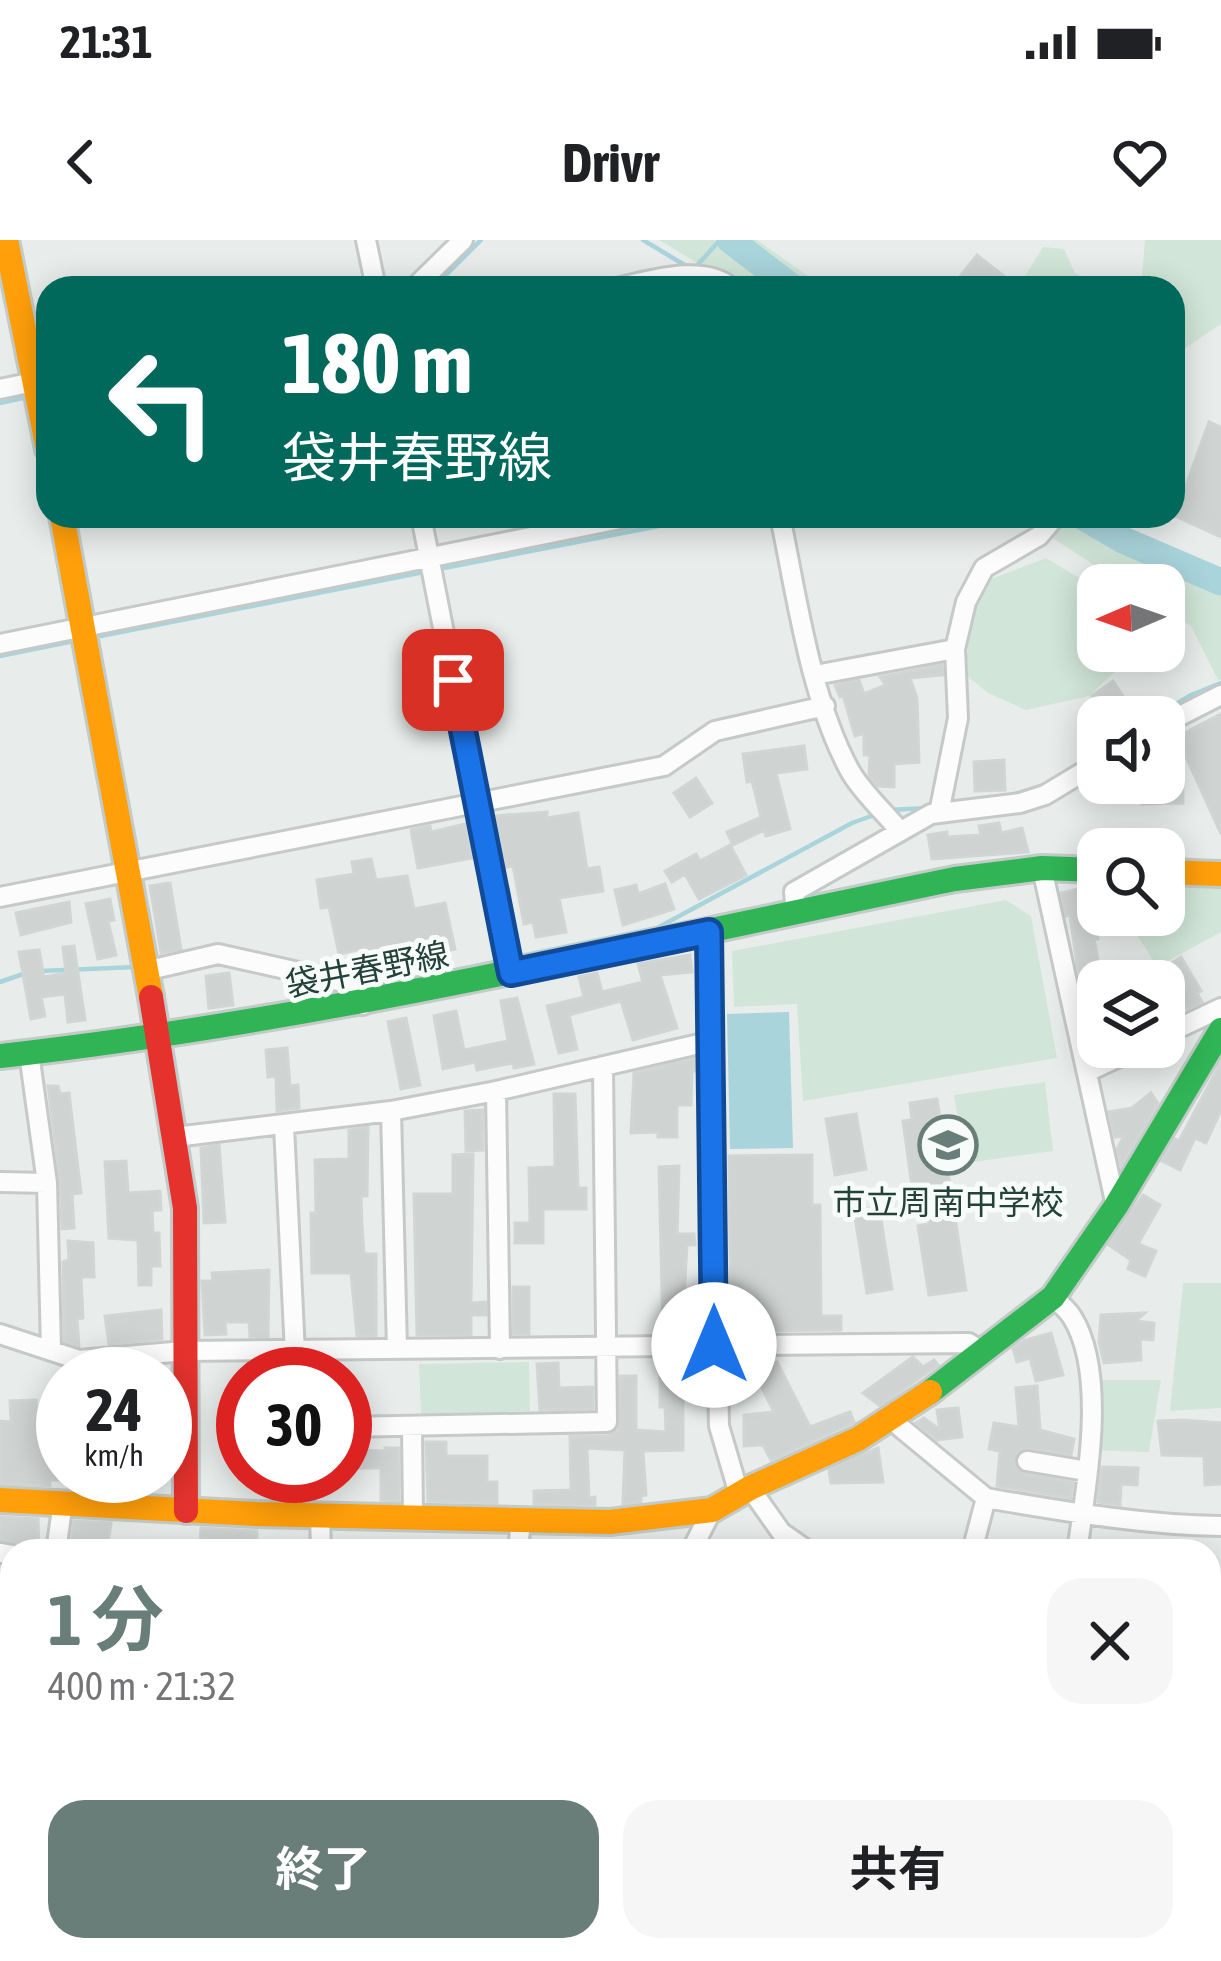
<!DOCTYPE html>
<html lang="ja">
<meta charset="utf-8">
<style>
body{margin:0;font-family:"Asap Condensed","Noto Sans JP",sans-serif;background:#f6f6f6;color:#202124;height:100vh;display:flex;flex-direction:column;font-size:45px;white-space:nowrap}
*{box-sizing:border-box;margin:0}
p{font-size:39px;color:#757577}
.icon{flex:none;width:66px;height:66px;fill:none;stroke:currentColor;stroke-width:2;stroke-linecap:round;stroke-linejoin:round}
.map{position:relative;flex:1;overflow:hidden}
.sheet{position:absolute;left:0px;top:1299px;width:1221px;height:423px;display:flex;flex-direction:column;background:#fff;border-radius:36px 36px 0 0;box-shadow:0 6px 30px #0003}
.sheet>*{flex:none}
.top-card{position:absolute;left:36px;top:36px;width:1149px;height:252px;border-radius:36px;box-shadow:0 6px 30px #0003;background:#00695c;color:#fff;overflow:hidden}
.needle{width:78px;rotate:268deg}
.tools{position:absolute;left:1077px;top:324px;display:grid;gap:24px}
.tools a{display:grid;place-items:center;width:108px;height:108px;border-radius:24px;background:#fff;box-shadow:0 6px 30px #0003;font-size:60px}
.speed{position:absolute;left:36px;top:1107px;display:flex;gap:24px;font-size:60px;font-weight:700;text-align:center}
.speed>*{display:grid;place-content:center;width:156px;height:156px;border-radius:50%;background:#fff;box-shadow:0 6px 30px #0003;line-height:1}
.speed small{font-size:30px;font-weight:400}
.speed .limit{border:18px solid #d22;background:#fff;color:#111}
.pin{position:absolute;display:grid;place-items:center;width:102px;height:102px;color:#fff;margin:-51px;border-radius:24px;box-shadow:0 6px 18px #0006}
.me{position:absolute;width:132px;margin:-66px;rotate:0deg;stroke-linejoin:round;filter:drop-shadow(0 0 9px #0008)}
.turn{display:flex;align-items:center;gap:42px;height:252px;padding:0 48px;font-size:54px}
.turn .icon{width:156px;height:156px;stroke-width:2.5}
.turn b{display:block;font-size:84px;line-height:102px}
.round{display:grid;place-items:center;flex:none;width:126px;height:126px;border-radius:36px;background:#f6f6f6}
.summary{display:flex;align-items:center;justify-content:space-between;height:204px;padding:0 48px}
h1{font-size:72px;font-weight:700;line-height:90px;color:#697e78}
.primary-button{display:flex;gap:24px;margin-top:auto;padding:24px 48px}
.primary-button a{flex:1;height:138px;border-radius:36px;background:#697e78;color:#fff;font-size:48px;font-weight:700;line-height:138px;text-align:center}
.primary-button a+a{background:#f6f6f6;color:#202124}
.status{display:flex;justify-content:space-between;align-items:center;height:84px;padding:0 60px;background:#fff;direction:ltr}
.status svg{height:33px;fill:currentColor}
header{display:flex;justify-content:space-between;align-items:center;height:156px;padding:0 48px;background:#fff;font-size:54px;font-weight:700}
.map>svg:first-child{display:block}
.green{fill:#d1e6d8}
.water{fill:#a9d4db}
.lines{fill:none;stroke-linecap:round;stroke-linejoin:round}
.stream{stroke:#a9d4db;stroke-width:4.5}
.river{stroke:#a9d4db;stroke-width:27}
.building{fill:#cfd4d2;stroke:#d1d6d4;stroke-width:3}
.street-casing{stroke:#c5cac8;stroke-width:24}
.fast-casing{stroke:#c3cbc8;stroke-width:30}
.slow-casing{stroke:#c3cbc8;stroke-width:30}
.jam-casing{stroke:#c3cbc8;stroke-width:30}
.street{stroke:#fcfcfc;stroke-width:18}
.fast{stroke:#30b455;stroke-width:24}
.slow{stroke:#ff9f0a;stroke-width:24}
.jam{stroke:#e5322d;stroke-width:24}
.route-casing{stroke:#114b97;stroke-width:30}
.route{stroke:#1a73e8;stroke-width:21}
.labels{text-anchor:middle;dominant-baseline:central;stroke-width:10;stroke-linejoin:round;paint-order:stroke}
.street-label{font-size:33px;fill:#24423a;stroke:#f7fbf9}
.poi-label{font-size:33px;fill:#24423a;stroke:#f7fbf9}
</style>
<div class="status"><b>21:31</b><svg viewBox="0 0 49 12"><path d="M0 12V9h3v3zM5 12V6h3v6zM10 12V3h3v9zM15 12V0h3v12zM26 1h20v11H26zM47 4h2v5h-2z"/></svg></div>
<header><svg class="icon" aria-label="back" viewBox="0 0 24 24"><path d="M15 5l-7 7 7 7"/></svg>Drivr<svg class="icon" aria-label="heart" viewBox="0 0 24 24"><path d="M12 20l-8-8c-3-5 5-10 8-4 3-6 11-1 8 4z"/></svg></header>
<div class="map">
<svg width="1221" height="1721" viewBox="0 0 1221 1721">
<rect width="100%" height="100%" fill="#e8edeb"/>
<path class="green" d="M659 0H757L825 48H739Z
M1145 0H1221V84L1184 109 1173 102V48H1141Z
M1043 7 1064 9 1075 33 1091 41 1092 48H1028L1021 43Z
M1019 276H1108L1150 303 1221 330V439L1218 440 1191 386 1164 369V345H1125Z
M1046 318 1098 349V411H1137L1089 456 1026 470 988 453 965 434 972 374 991 339Z
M1164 643 1221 646V692L1157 727 1125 675H1164Z
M1006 660 1031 676 1057 818 803 861 797 764 734 767 732 711Z
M1045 842 1053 911 966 923 954 855Z
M1183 1043H1221V1168L1170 1171Z
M529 1122 530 1171 421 1175 419 1124Z
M1089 1140H1161L1149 1212 1090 1210Z"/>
<path class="water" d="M789 772 793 908 730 909 727 774Z"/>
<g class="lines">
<path class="stream" d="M643 0 693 30 720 0
M433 48 481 0
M0 163 23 158
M444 328 710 276
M101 396 419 333
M0 416 74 401
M1155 477 1191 455 1221 443
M1061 535 1098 512
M1012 555 1047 544
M887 570 930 568
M511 718 657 688 852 583 877 574
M299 723 400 742 500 721
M40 731 136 727
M0 742 29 732
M0 1635 12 1636
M318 1710 323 1721"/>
<path class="river" d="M730 0 793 48
M1082 276 1123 300 1221 342"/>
</g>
<path class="building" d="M977 15 1019 48H951Z
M1209 182 1221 187V297L1175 276Z
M942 425 943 435 910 438 917 458 919 522 894 524V547L878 546 869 536 870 515H864V493L855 496 843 455 840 457 835 445 859 440 864 454 886 445 880 437Z
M1113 441 1131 468 1118 477H1106L1092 456Z
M1221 474V594L1182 508 1183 530 1167 502Z
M804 506 807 529 776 533 790 589 766 596 764 590 733 605 727 592 761 577 752 541 747 542 743 514Z
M1004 520 1005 550 975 551 974 522Z
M696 538 712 563 690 577 674 553Z
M1164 539H1183V563L1142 564V543H1164Z
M547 572V578L578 573 587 629 599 627 603 651 559 658 566 692 536 697 533 682 524 684 513 626 506 627 494 576Z
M999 583 1001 593 1022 588 1028 612 932 619 928 595 947 592V597L981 595 979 586Z
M465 584 472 618 418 628 411 590 430 586 431 592Z
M730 605 746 635 699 659 685 634 672 642 665 631 696 614 700 621Z
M371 619 376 640 407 636 414 669 445 663 455 709 423 716 424 721 405 725 402 708 368 715 366 708 339 714 329 667 321 668 317 640 354 634 352 622Z
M170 643 181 709 161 713 150 646Z
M665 644 674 669 623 685 615 650 636 645 638 654Z
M1078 649 1084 680 1095 678 1098 699H1094L1102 741H1098L1097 804 1077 725 1070 675 1066 676 1061 653Z
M110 659 114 680 108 681 116 715 98 719 86 664Z
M69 662 71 682 21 695 16 673Z
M74 706 85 780 68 782 65 754 41 757 45 776 31 779 19 712 39 710 44 737 66 733 63 707Z
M690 715 692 732 660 735 677 788 633 800 621 761 569 775 577 809 559 813 547 766 584 757 579 737 597 733 602 752 643 742 638 724Z
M1181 717 1201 751 1197 753 1202 762 1187 769 1179 755 1164 766V728Z
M229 733 233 765 209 768 206 736Z
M517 758 534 824 514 828 513 823 477 830 475 822 443 829 434 776 456 771 464 810 508 801 501 761Z
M406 778 420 845 401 849 388 782Z
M287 808 290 846 298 845 299 868 277 871 276 836 268 837 266 810Z
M698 818V831H692L691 865H677V897H658V892L631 893 634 833Z
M1221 822V870L1206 903 1195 898 1180 930 1162 921 1175 899 1179 901Z
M48 846H58L60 854 69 853 81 953 72 954 74 988 62 989 60 941Z
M1151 853 1158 863 1121 925 1117 909 1124 896 1115 897 1109 872 1132 868Z
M554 854H575L578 948H586V969H543V1003H515V983H530L529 928 555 927Z
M937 859 966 1050 929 1055 918 986 929 984 925 953 913 954 903 881 912 880 910 863Z
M483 870V910L466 911 465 871Z
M856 874 866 929 835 935 826 879Z
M368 887 367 956H361L362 986 364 1014H376V1096H357L351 1033H312L311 973H316L315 920 349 919V890Z
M219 905 225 982 204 983 201 908Z
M473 914 471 1063 486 1062V1075H471V1095H417L414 954H453V915Z
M812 915V965H820L821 1076H841V1090L731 1091 729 916Z
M126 921 128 953 160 951 161 970H152L153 993H159L160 1026H151V1045H139L138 1000 109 998 105 922Z
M679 926 677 994H694L695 1005H687L682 1092 663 1093 659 927Z
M1143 955 1160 965 1138 1004 1156 1011 1145 1036 1128 1029 1131 1020 1109 1005Z
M879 967 892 1049 867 1053 854 971Z
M68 1001 93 1003 94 1037H81L83 1078 77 1079 79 1106 64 1101 63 1022 69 1020Z
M269 1030 268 1097H250L249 1082H225L226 1094 205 1095 202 1041H213L212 1033Z
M513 1047H529V1094H513Z
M161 1070 162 1099 109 1104 105 1076Z
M1145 1073 1136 1081 1154 1083 1153 1100 1140 1099 1141 1120 1104 1123 1099 1102 1101 1075Z
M1051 1093 1063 1135 1036 1141 1030 1118 1017 1122 1013 1109 1025 1100Z
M913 1117 923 1127 934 1120 938 1125 880 1166 863 1153Z
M777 1122 810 1187 850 1172 854 1182 771 1220 763 1205 744 1206V1175L774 1172 755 1134Z
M558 1123 559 1148 593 1147V1169L540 1170 537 1124Z
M689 1131V1150H683V1210L643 1211 646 1255 641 1256V1262L623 1264 625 1210 587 1208 589 1258 595 1257V1265L534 1264V1251L571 1250 570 1196H607L618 1190 620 1136H636V1190L666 1192 665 1167H660V1132Z
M1037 1146 1040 1190 1074 1199 1071 1215 1023 1208 1016 1213 1014 1225 1025 1234 1073 1242 1071 1258 997 1246 1000 1211 989 1209 994 1183 1019 1187 1016 1148Z
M36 1160 38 1199H53L52 1216H63V1240H50V1246L0 1244V1181L11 1182 10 1161Z
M958 1168 962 1197 937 1200 916 1183 924 1178 940 1190 937 1170Z
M1182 1180 1221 1183V1244L1205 1245 1204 1216 1162 1215 1158 1181Z
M426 1202H446V1216H487V1242H497V1263L428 1261Z
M385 1208H399V1261L381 1260V1228H355V1210L385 1211Z
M878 1208 883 1242 831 1243 829 1230Z
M1102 1227 1138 1228 1137 1245 1121 1244 1120 1265 1098 1262Z
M0 1277 38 1279 39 1311 25 1310 15 1302 0 1300Z
M74 1281 111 1283 107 1311H70Z
M201 1288 257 1291V1311H200Z"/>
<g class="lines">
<g class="street-casing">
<path id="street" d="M366 0 376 48
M414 48 463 0
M616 48C649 41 703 23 732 48
M0 149 34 142
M421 276 511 733
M780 276C797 358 810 457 850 531 862 552 883 571 899 590
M0 404 635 276
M815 435 955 409
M1164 484 1221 455
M939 573 958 478 955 409 966 362 984 328 1039 296 1056 276
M1042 628 1116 966
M0 657 664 526 715 491 825 466
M796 672 794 652 931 574 1020 563 1045 555 1098 523
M709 692 719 1186 739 1254
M145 731 218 714 343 742 355 749 363 765
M1164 795 1221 768
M29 813 47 943 51 1111
M1087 832 1140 807
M496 851 500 1109
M391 871 397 1109
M284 886 296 1134
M175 897 391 871 496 851 712 801
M0 942 47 943
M1053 1057C1059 1063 1068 1070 1072 1077 1108 1134 1086 1248 1077 1311
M0 1094 79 1120 185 1111 969 1103 983 1113
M895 1177 900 1187 986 1258 972 1311
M412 1186 413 1278
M345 1187 607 1182 603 826
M1027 1221 1087 1231
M750 1248 781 1292 808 1311
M986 1258C1064 1271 1142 1285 1221 1286
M320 1276 321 1311
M56 1311 63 1262
M518 1311 521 1280
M691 1311 712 1270
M0 1313 12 1315
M1209 1466 1221 1460
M6 1647 5 1677 12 1693
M1209 1688 1221 1683
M20 1710 25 1721
M528 1710 533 1721
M1117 1710 1127 1721
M709 1721 714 1710
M835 1721 848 1710
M1140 1721 1161 1710"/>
</g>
<g class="fast-casing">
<path id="fast" d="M0 816C323 780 637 704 955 639L1042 628 1098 630
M930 1152 1053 1057 1116 966 1221 790"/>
</g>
<g class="slow-casing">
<path id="slow" d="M6 0 48 209
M62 276 151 757
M1164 632 1221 634
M0 1260 256 1274 610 1282 712 1270 750 1248 858 1199 930 1152"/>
</g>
<g class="jam-casing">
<path id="jam" d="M151 757 185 968 186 1271"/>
</g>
<use href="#street" class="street"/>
<use href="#fast" class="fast"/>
<use href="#slow" class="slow"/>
<use href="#jam" class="jam"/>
</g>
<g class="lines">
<g class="route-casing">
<path id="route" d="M453 440 511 733 709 692 714 1105"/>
</g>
<use href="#route" class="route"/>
</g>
<defs>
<g id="school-ring" transform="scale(3)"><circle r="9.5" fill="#f7fbf9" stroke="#697e78" stroke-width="1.5"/><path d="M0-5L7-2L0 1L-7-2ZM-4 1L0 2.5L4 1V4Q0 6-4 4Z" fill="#697e78"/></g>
</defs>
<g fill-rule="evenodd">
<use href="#school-ring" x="948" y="905"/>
</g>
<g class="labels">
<g class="street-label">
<text transform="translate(367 729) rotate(-11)">袋井春野線</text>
</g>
<g class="poi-label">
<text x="948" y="962">市立周南中学校</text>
</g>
</g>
</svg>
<div class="tools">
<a><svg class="needle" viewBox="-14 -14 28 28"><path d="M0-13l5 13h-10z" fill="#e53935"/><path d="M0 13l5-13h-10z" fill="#757577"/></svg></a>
<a><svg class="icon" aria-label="sound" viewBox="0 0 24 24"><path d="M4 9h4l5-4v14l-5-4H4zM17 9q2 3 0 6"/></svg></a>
<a><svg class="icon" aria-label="search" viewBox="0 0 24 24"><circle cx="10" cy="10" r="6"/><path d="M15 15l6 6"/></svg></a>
<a><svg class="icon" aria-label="layers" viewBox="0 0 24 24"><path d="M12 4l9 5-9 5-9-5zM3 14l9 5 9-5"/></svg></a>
</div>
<div class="speed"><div>24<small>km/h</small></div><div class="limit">30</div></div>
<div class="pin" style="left:453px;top:440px;background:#d93025"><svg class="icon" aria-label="arrive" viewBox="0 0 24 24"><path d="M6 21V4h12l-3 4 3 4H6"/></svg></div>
<svg class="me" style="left:714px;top:1105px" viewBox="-20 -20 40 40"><circle r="19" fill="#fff"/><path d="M0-13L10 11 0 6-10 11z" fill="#1a73e8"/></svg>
<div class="top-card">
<div class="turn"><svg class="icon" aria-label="left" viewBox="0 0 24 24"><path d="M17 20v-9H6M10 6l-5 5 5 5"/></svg><div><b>180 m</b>袋井春野線</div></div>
</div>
<section class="sheet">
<div class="summary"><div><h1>1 分</h1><p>400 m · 21:32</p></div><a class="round"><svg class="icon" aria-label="close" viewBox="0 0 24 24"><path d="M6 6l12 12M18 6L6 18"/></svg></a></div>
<div class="primary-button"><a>終了</a><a>共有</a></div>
</section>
</div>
